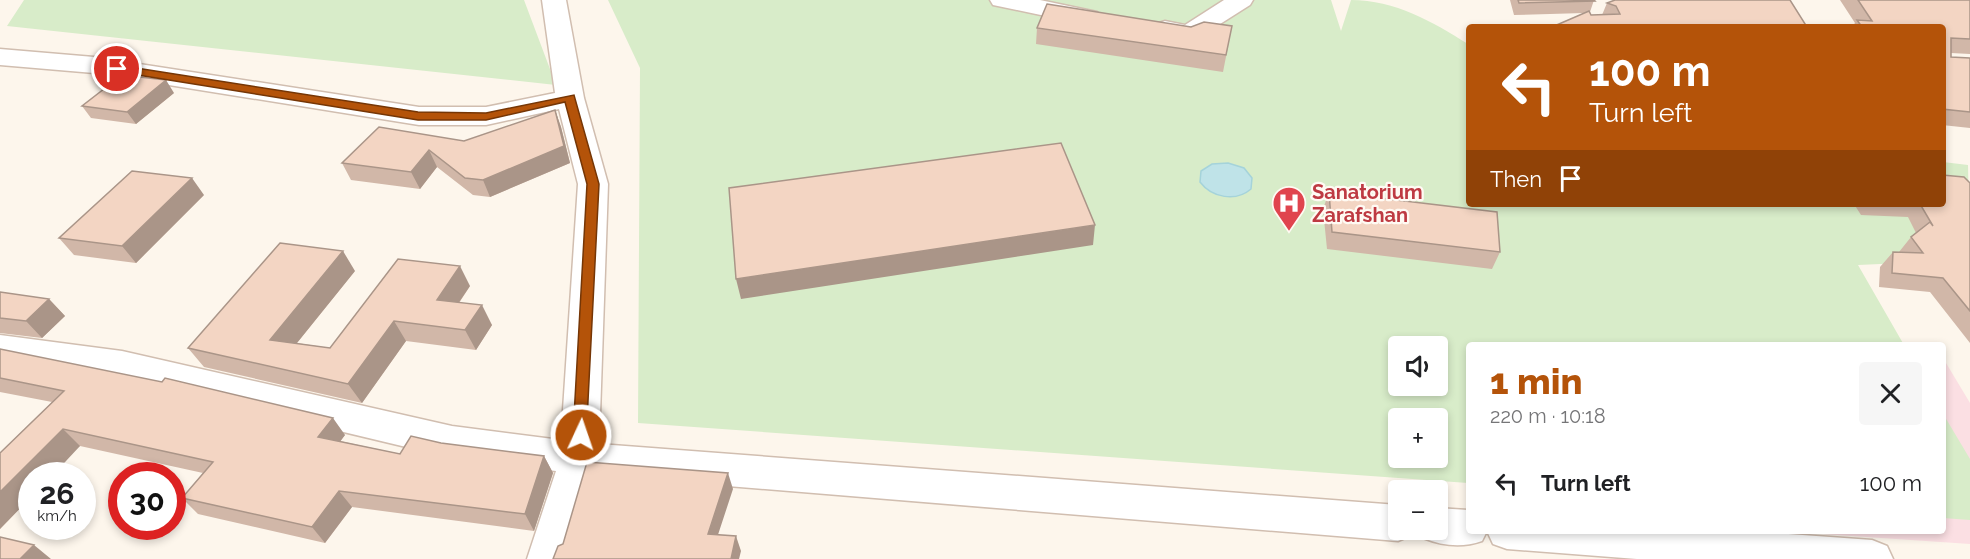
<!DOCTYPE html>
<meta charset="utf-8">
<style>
body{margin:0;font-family:Raleway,sans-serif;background:#f6f6f6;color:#202124;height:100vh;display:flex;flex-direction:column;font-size:22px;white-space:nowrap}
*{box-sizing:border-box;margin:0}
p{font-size:20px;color:#757577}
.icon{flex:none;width:33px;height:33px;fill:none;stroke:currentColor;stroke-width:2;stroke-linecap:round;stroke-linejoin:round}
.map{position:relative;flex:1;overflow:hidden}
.panel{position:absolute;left:1466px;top:342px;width:480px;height:192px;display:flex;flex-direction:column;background:#fff;border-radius:6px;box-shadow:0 3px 9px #0003}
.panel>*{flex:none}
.banner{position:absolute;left:1466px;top:24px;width:480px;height:183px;border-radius:6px;box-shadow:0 3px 9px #0003;background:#b45309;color:#fff;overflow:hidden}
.controls{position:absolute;left:1388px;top:336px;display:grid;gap:12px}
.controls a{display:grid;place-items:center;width:60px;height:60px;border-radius:6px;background:#fff;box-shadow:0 3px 9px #0003;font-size:30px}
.speed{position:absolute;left:18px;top:462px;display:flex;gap:12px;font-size:30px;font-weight:700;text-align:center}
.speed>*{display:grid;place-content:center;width:78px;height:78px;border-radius:50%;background:#fff;box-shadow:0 3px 9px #0003;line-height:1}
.speed small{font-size:15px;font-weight:400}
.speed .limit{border:9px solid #d22;background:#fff;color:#111}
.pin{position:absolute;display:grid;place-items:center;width:51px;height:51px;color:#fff;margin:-26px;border:3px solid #fff;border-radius:50%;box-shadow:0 2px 6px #0007}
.me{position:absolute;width:66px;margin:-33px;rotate:3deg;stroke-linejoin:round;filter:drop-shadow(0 0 4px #0008)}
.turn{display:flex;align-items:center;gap:21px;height:126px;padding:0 24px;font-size:27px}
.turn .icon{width:78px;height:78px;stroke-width:2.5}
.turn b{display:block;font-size:42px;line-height:51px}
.then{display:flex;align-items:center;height:57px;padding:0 24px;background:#0003;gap:12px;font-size:22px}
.round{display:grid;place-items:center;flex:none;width:63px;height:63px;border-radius:6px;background:#f6f6f6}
.summary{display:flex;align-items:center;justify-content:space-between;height:102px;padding:0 24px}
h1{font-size:36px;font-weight:800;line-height:45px;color:#b45309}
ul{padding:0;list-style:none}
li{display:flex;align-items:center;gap:18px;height:78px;padding:0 24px}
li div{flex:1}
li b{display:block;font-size:22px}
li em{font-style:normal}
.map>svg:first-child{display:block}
.medical{fill:#fbdfe3}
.green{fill:#d8ecc9;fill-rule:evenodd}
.water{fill:#bfe3e8;stroke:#a5d3da;stroke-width:1.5}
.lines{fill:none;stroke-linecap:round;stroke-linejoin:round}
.minor-casing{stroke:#d1beb0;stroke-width:3}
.minor{fill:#fff;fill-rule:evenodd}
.wall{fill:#d1b7a8}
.shaded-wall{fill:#aa9588}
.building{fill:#f3d5c3;stroke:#aa9588;stroke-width:1.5}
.route{fill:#b45309;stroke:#753606;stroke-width:1.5}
.labels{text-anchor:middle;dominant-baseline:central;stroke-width:4.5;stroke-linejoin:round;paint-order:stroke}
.health-label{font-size:20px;font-weight:bold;fill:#be3a42;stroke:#fffaf3;text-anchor:start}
</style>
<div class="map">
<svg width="1970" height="559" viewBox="0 0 1970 559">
<rect width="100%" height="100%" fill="#fdf6ec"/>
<path class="medical" d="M1943 358 1970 403V544L1778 531H1942Z"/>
<path class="green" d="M24 0H524L556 85 7 26Z
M608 0H1331L1341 31 1351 0C1395 0 1433 22 1468 44V204H1942L1943 162 1968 165 1970 260 1858 265 1904 345H1468V483L638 423 640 68ZM1398 346H1437V386H1398ZM1398 418H1437V458H1398Z
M1942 412 1970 459V520L1943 518Z"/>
<path class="water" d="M1228 163 1244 168 1252 178 1251 189C1236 202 1212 198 1200 182L1201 171 1212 164Z"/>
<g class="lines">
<g class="minor-casing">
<path id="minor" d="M542 0H566L584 98 608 184 599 444 1398 505V530H1415L1412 535 1398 541 593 475 569 559H527L556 471 452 458 122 379 0 361V335L122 351 452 426 561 440 578 184 559 109 486 125H419L94 73 0 65V49L94 57 419 107H486L555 93Z
M990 0H1040L1097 12 1101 17 1097 22 1088 25 993 5Z
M1224 0H1253L1250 5 1198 38C1184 42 1170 38 1156 34L1152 29 1156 24 1165 21 1185 25Z
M1437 508 1468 510V531H1487L1482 541C1462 548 1443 546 1423 538L1419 530H1437Z
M1487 531H1745L1872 540 1887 546 1893 559H1637L1507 549 1493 544Z"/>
</g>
<use href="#minor" class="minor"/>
</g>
<path class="wall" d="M1510 0H1594L1590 12 1591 15H1602L1607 3 1790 0 1552 27 1584 13 1514 15Z
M1840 0H1970V54L1951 53V57L1970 58V128L1942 125V27H1852L1855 23Z
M1232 26 1223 72 1036 44 1037 28Z
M174 93 136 124 91 118 82 106Z
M555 110 561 127 570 163 490 197 473 195 437 167 420 189 351 180 342 163 464 141Z
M1970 183V343L1930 292 1879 287 1880 267 1893 252H1899L1911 237 1916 233 1908 217 1861 215 1854 204H1942Z
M1329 192 1500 252 1492 269 1327 249 1323 209Z
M204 195 136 263 74 255 59 238Z
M355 271 297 343 330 348 470 286 459 303 492 325 476 350 406 341 362 403 204 367 188 348Z
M0 292 49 299 65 316 42 338 0 333Z
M0 349 345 435 340 441 400 454 441 443 544 456 553 473 534 531 352 507 325 543 198 514 182 498 203 473 80 446 32 476V496L0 529V453L52 402 0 392Z"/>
<path class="shaded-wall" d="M166 80 174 93 136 124 127 112Z
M555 110 561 127 570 163 490 197 483 180Z
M429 150 437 167 420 189 411 172Z
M192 178 204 195 136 263 122 246Z
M1095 225 1093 245 741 299 736 279Z
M343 251 355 271 284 359 270 340Z
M460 266 470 286 447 320 437 300Z
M49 299 65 316 42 338 26 321Z
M482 305 492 325 476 350 465 330Z
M394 321 406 341 362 403 348 384Z
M333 418 345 435 331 454 318 437Z
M63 429 80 446 52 476H32V496L0 529V492Z
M544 456 553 473 534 531 525 514Z
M728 473 733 489 713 550 708 534Z
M339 491 352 507 325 543 312 527Z
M736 536 741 551 739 559H731Z
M34 545 51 559H20Z"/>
<path class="building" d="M1518 0H1594L1595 1 1519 3Z
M1615 0H1790L1807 27H1552L1589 11 1591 15 1620 14 1616 6 1607 3Z
M1858 0H1970V39L1951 38V57L1970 58V112L1942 109V27H1862L1857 20 1872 21Z
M1047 4 1191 27 1204 22 1232 26 1226 55 1037 28Z
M122 75 166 80 127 112 82 106Z
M555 110 564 146 483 180 465 178 429 150 411 172 342 163 379 127 464 141Z
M1061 143 1095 225 736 279 729 188Z
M132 171 192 178 122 246 59 238Z
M1942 175 1964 177 1970 183V311L1943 278 1892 273 1893 252 1923 253 1911 237 1930 222 1933 226 1920 204H1942Z
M1329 192 1497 212 1500 252 1332 232Z
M280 243 343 251 270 340 330 348 398 259 460 266 437 300 482 305 465 330 394 321 348 384 188 348Z
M0 292 49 299 26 321 0 318Z
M0 349 162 382 165 378 333 418 318 437 400 454 411 436 441 443 544 456 525 514 339 491 312 527 182 498 213 462 63 429 0 492V453L64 391 0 378Z
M587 462 728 473 708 534 736 536 731 559H553L558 546 563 544Z
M0 537 34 545 20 559H0Z"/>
<path class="route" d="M117 65 418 112 486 113 574 95 599 184 586 440 581 442 573 435 587 184 565 102 486 120H418L113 71 111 69Z"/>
<defs>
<g id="hospital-pin" transform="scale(1.725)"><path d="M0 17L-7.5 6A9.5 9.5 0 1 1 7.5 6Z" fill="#e0444e" stroke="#fffaf3"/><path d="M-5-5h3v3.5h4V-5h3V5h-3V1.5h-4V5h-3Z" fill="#fff"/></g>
</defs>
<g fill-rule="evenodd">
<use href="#hospital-pin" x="1289" y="203"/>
</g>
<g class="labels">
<g class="health-label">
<text x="1312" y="192">Sanatorium<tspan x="1312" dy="23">Zarafshan</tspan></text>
</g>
</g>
</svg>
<div class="controls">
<a><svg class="icon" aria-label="sound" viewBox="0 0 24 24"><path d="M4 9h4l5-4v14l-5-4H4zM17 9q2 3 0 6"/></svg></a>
<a>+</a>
<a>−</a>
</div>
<div class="speed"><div>26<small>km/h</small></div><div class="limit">30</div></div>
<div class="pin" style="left:117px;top:69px;background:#d93025"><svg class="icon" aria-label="arrive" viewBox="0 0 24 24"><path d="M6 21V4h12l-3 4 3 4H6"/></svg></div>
<svg class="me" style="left:581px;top:435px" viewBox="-20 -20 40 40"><circle r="17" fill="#b45309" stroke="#fff" stroke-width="3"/><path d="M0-11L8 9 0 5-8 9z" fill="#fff"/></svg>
<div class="banner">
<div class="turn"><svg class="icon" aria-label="left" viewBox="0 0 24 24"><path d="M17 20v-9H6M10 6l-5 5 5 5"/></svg><div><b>100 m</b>Turn left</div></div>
<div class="then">Then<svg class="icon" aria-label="arrive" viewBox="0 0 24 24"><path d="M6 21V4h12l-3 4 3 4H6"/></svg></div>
</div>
<section class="panel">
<div class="summary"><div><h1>1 min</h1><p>220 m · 10:18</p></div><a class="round"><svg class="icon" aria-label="close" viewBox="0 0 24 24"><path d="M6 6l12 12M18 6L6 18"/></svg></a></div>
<ul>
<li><svg class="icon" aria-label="left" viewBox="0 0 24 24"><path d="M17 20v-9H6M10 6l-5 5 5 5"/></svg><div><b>Turn left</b></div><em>100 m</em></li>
</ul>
</section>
</div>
